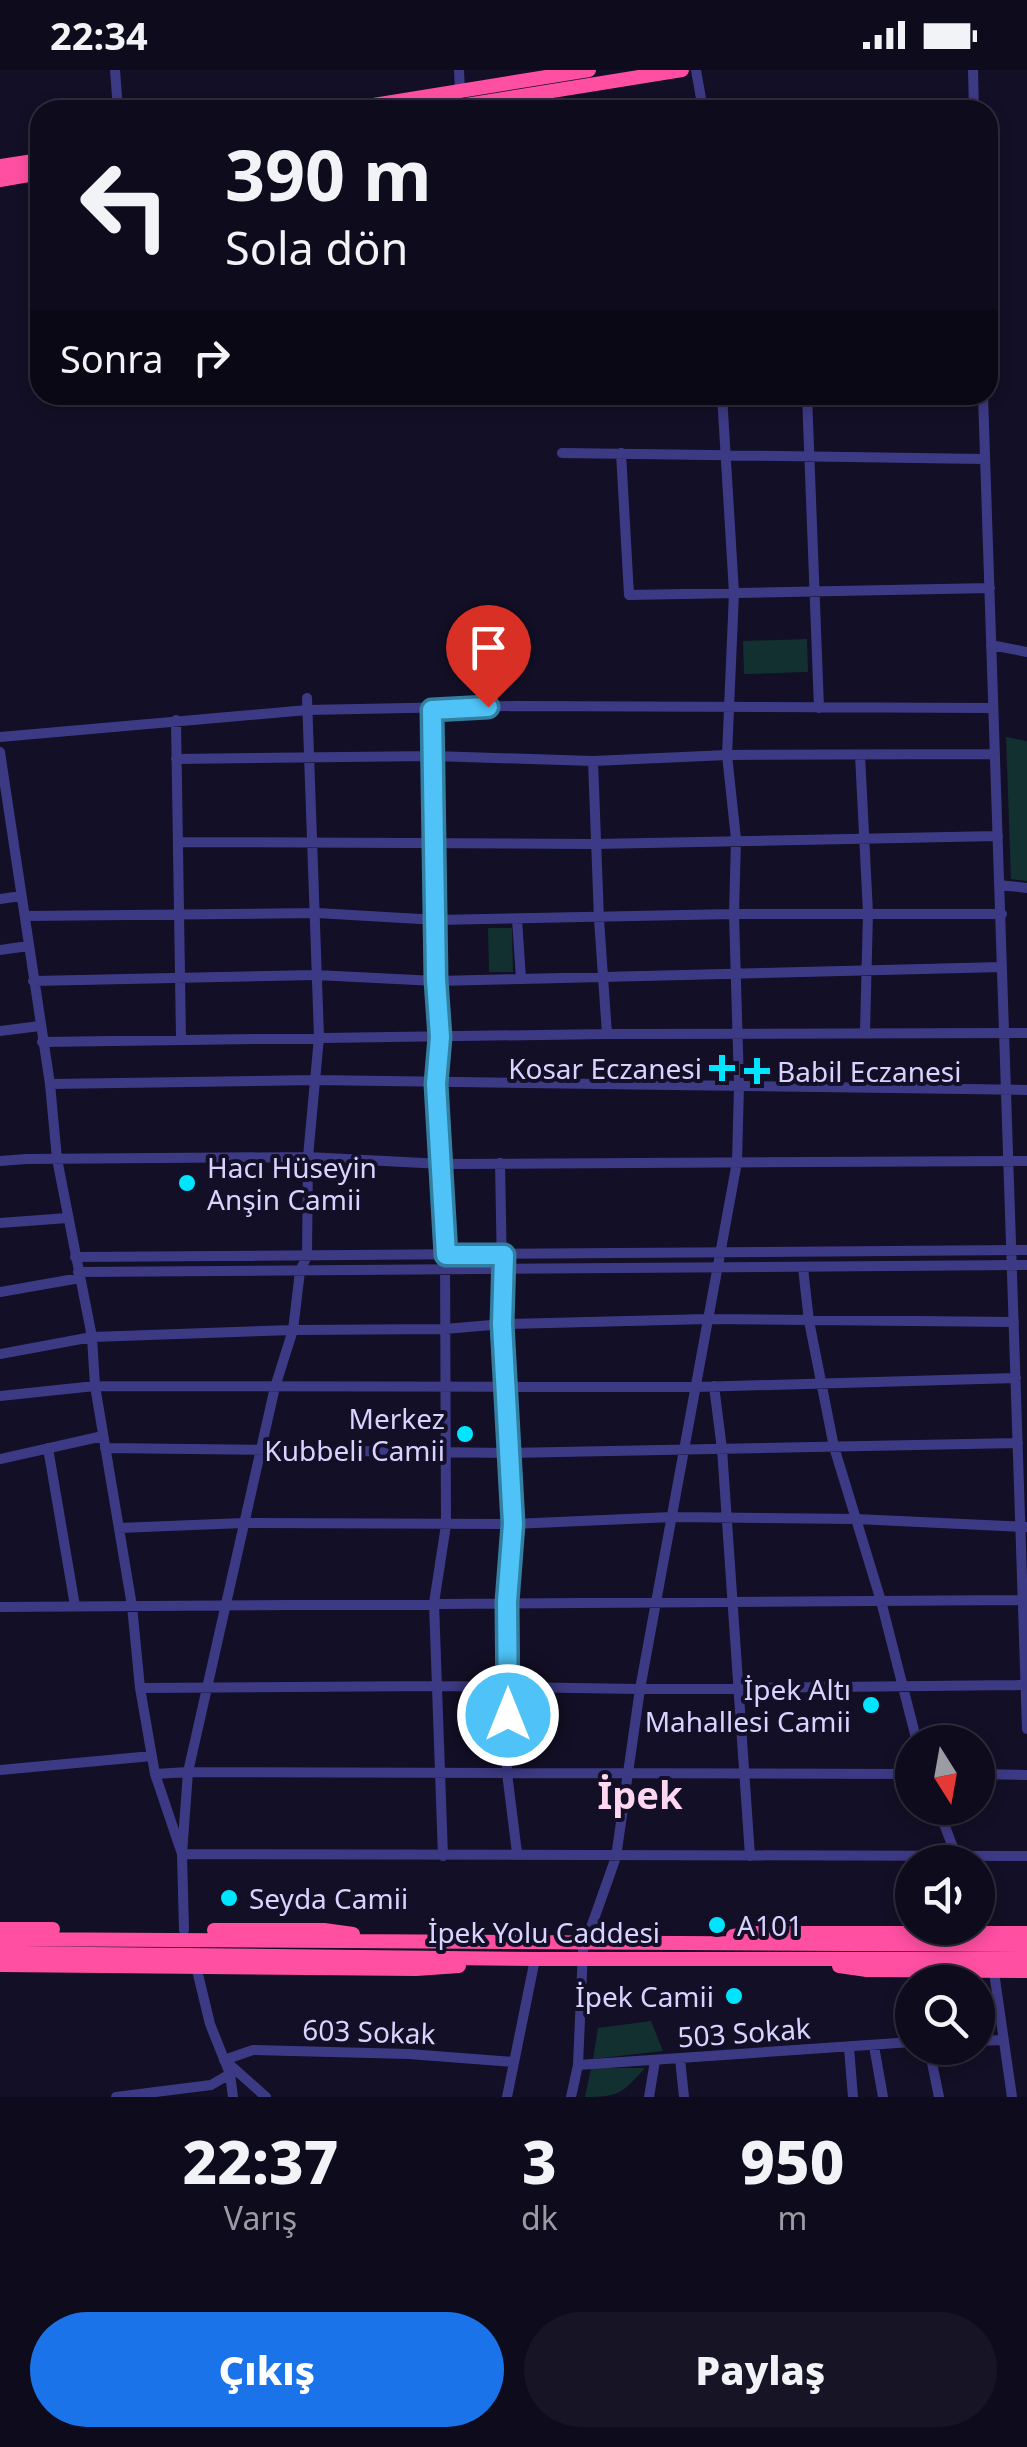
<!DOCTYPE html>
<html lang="tr">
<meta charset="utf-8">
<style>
body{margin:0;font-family:"Noto Sans",sans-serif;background:#171425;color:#f1f3f6;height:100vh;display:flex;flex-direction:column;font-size:38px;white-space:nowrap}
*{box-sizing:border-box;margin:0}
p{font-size:32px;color:#9b9ba3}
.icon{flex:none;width:55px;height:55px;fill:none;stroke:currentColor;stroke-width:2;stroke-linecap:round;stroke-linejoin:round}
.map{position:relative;height:2027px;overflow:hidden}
.sheet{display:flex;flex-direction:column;background:#0e0b1c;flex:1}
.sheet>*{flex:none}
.hud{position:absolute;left:30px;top:30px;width:968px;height:305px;border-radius:30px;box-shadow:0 5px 15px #0003,0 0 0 2px #2e2b3b;background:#0e0b1c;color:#f1f3f6;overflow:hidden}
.needle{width:65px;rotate:169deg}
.fabs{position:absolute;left:895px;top:1655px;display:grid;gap:20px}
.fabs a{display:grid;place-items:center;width:100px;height:100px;border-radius:50%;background:#0e0b1c;box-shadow:0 5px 15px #0003,0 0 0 2px #2e2b3b;font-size:50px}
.pin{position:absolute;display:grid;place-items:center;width:85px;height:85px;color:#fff;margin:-102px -42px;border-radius:50% 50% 50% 0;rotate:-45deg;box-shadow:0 0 10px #0007}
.pin .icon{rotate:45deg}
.me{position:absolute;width:110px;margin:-55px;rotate:0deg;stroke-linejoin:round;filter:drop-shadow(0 0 8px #0008)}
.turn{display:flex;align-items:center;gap:35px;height:210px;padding:0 30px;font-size:45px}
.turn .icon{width:130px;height:130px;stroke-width:2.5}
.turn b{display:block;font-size:70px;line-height:85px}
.then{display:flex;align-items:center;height:95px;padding:0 30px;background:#0003;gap:20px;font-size:38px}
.eta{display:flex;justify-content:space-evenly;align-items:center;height:170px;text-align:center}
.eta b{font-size:60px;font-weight:800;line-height:70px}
.action{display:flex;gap:20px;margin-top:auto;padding:20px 30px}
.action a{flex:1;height:115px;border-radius:60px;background:#1a73e8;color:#fff;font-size:40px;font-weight:800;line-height:115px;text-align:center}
.action a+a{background:#171425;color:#f1f3f6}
.status{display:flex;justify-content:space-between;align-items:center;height:70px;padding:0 50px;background:#0e0b1c;direction:ltr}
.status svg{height:28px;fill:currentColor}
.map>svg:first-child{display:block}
.green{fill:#12302f}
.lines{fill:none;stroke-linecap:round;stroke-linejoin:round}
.minor{stroke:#3d3a85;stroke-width:10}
.highway{stroke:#ff4fa3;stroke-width:14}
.route-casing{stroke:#337fa1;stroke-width:25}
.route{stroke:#4fc3f7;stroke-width:18}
.poi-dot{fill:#00e5ff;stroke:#130f26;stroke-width:4}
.labels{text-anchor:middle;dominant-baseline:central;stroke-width:8;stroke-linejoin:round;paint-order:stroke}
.poi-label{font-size:28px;fill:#d9d4ff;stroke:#130f26;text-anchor:end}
.street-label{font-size:28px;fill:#d9d4ff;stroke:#130f26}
.district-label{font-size:38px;font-weight:bold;fill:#ffd6f0;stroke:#130f26}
</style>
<div class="status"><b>22:34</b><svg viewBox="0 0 49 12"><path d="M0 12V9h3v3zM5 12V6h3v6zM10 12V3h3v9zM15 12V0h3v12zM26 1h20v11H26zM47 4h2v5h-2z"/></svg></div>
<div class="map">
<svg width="1027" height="2027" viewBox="0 0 1027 2027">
<rect width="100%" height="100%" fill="#130f26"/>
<path class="green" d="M807 569 808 602 744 604 743 571Z
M1006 667 1027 671V811L1011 809Z
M488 858H512L513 902H489Z
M651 1951 663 1981 593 1989 598 1958Z
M591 1998H645C622 2023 620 2027 585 2027Z"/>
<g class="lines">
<path class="minor" d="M115 0 118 40
M459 0 460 21
M696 0 703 40
M973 0 974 40
M807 325 819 638
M983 325 1027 1659
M562 383 985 389
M621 383 629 525 990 518
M991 575 1027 582
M307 628 319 967 308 1087 307 1186 300 1201 293 1260 275 1317 188 1702 182 1784 1027 1786
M432 640 436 911 441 967 436 1014 445 1185 446 1455 434 1533 443 1786
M176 650 181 969
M0 667 307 640 516 636 993 638
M0 682 50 1014 57 1089 92 1267 95 1316 132 1536 140 1618 155 1704 182 1784 184 1860
M860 685 868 843 865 962
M176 689 433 686 593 691 727 685 995 684
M593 691 599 849 607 964
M178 772 595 774 998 766
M999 815 1027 818
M0 829 21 826
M25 846 317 843 437 850 734 844H1002
M517 849 521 909
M0 880 28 876
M33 911 316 905 436 911 521 909 1002 897
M0 961 40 956
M42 972 607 964 1027 963
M50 1014 314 1010 1027 1020
M0 1091 26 1089 308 1087 442 1094 1027 1091
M500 1093 503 1254 513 1454 507 1532V1703L517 1783
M0 1153 67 1148
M75 1187 1027 1180
M803 1198 809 1251 834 1377 881 1531 917 1672
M78 1202 1027 1195
M0 1222 80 1208
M0 1284 92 1267 293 1260 445 1259 503 1254 708 1249 1014 1252
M714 1316 722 1379 750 1786
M0 1326 95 1316 696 1317 1016 1308
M48 1378 75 1536
M105 1378 508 1383 1018 1373
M0 1389 103 1366
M119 1458 243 1453 513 1454 672 1447 856 1449 1026 1457
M0 1537 1023 1530
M140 1618 437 1616 640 1619 1026 1615
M0 1700 152 1686
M155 1704 188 1702 912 1704
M978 1704 1027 1705
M938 1738 957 1788
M196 1896 210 1954 230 2004 233 2027
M994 1902 1012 2027
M978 1971 1002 1970
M874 1976 883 2027
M849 1978 853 2027
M929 1978 939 2027
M680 1989 684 2027
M224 1990 253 1980 409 1984 514 1992
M229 1994 266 2027
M578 1995 912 1972
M116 2027 211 2015 230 2004
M507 2027 535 1889
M571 2027 578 1995 583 1880 616 1787 640 1619 737 1092 739 1015 734 844 736 769 727 685 734 523 722 325
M649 2027 655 1991"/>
<path class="highway" d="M343 40 589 0
M435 40 682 0
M0 96 40 90
M0 110 40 103
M0 1859H53
M214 1860H324L353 1864
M733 1866 752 1863H1027
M0 1869 1027 1875
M0 1883 535 1889H1027
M0 1895 416 1899 459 1896
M839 1896 867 1900 1027 1901"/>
</g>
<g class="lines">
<g class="route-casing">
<path id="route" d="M488 637 432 640 436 910 440 967 436 1014 446 1185H504L502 1254 513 1454 507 1532 508 1645"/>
</g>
<use href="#route" class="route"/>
</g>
<g class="poi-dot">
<path d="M717 983h10v10h10v10h-10v10h-10v-10h-10v-10h10z"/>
<path d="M752 986h10v10h10v10h-10v10h-10v-10h-10v-10h10z"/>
<circle cx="187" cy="1113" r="10"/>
<circle cx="465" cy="1364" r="10"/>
<circle cx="871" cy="1635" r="10"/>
<circle cx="229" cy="1828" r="10"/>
<circle cx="717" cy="1855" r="10"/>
<circle cx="734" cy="1926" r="10"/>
</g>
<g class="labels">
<g class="poi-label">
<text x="702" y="998">Kosar Eczanesi</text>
<text x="777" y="1001" text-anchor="start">Babil Eczanesi</text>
<text x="207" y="1097" text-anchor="start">Hacı Hüseyin<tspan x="207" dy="32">Anşin Camii</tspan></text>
<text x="445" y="1348">Merkez<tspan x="445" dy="32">Kubbeli Camii</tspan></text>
<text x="851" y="1619">İpek Altı<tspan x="851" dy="32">Mahallesi Camii</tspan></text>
<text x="249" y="1828" text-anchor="start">Seyda Camii</text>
<text x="737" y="1855" text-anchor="start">A101</text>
<text x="714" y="1926">İpek Camii</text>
</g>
<g class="street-label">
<text x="544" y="1862">İpek Yolu Caddesi</text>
<text transform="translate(369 1961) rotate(2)">603 Sokak</text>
<text transform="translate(744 1962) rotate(-4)">503 Sokak</text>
</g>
<g class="district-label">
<text x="640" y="1724">İpek</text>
</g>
</g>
</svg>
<div class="fabs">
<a><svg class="needle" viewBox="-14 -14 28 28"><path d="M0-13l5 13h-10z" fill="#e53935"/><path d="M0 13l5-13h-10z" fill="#9b9ba3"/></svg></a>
<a><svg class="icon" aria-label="sound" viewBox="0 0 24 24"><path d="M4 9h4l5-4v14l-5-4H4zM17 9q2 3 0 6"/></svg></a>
<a><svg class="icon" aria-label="search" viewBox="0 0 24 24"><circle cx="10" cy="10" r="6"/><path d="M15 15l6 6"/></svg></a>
</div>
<div class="pin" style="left:488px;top:637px;background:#d93025"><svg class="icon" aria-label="arrive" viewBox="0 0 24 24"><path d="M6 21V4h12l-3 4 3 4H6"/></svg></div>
<svg class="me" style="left:508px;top:1645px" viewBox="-20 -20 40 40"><circle r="17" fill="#4fc3f7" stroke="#fff" stroke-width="3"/><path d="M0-11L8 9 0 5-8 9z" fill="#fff"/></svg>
<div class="hud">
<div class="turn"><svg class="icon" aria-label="left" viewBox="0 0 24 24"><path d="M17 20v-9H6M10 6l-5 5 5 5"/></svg><div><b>390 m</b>Sola dön</div></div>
<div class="then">Sonra<svg class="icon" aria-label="right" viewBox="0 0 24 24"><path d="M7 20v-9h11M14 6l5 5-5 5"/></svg></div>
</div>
</div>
<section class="sheet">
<div class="eta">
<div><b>22:37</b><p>Varış</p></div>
<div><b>3</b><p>dk</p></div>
<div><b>950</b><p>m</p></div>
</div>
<div class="action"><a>Çıkış</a><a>Paylaş</a></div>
</section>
